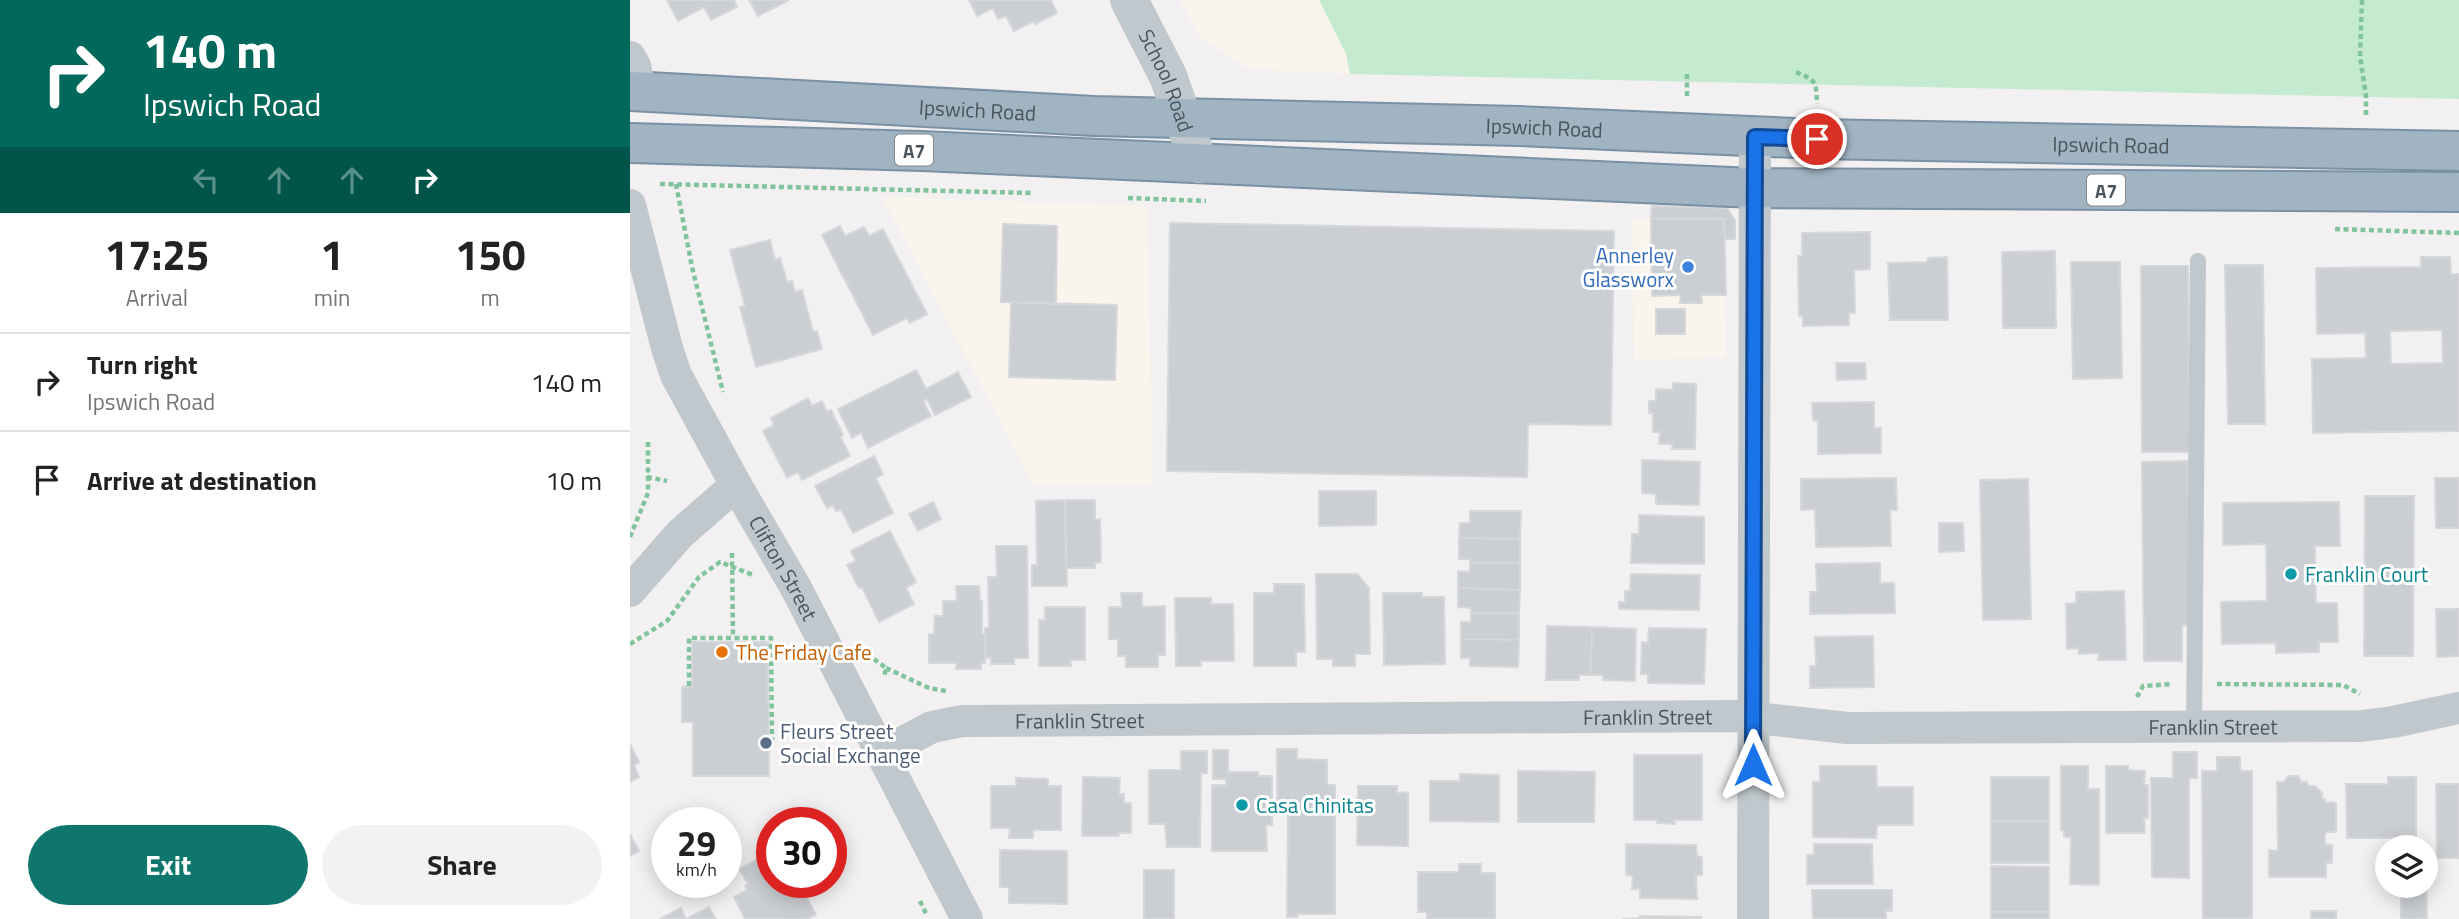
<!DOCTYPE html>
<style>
body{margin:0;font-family:"Titillium Web",sans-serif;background:#f2f2f2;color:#222;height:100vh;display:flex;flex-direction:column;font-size:26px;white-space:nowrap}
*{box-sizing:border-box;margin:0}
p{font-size:23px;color:#767676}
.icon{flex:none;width:38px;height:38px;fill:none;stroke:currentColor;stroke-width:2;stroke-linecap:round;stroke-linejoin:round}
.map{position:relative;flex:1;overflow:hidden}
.sheet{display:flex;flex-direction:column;background:#fff;width:630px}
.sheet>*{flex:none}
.hud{background:#00695c;color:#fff;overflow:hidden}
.controls{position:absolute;left:1745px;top:835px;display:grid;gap:14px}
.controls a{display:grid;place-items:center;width:63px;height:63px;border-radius:50%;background:#fff;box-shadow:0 4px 18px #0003;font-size:35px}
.speed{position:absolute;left:21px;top:807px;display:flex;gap:14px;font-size:35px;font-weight:700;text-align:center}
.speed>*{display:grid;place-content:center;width:91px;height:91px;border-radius:50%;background:#fff;box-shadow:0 4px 18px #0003;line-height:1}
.speed small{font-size:18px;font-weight:400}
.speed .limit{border:10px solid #d22;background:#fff;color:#111}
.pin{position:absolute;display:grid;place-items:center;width:60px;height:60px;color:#fff;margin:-30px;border:4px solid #fff;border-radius:50%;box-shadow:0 2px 7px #0007}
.me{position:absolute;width:77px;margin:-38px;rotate:0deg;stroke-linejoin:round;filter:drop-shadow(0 0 5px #0008)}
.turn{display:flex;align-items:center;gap:24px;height:147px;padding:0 28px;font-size:32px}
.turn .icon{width:91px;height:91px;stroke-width:2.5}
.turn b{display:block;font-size:49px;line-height:60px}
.lanes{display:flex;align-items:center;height:66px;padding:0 28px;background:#0003;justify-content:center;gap:35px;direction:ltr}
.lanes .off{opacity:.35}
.eta{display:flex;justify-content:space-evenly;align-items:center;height:119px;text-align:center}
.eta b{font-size:42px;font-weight:700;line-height:49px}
.button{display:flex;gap:14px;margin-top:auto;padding:14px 28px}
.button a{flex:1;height:80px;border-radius:42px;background:#0f766e;color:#fff;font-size:28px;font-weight:700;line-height:80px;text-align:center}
.button a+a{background:#f2f2f2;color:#222}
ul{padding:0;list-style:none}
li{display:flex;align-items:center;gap:21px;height:98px;padding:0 28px;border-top:2px solid #e0e0e0}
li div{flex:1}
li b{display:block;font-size:26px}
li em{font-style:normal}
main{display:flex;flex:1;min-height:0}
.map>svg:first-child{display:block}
.commercial{fill:#faf5ec}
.green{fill:#c4ead0}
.building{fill:#cbced2;stroke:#d5d7db;stroke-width:2;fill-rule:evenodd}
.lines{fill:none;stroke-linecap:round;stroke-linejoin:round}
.trunk-casing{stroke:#7991a4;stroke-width:42}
.path{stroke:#80c49d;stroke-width:4.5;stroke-dasharray:5 3.5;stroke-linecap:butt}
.service{stroke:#c0c8cd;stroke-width:16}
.minor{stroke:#c0c8cd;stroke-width:32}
.tertiary{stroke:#c0c8cd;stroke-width:38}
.trunk{stroke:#a0b4c2;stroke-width:38}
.route-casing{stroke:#114b97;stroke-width:18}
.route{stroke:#1a73e8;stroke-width:12}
.shop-dot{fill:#3f7fe0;stroke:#fff;stroke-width:2.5}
.culture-dot{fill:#0f9aa8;stroke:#fff;stroke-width:2.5}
.food-dot{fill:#e8710a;stroke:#fff;stroke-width:2.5}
.service-dot{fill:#5c6f8a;stroke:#fff;stroke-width:2.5}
.labels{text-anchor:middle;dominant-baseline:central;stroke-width:6;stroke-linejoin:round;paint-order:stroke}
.shield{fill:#fff;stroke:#80888c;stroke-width:2}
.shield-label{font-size:19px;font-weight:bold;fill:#4a555b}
.street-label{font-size:21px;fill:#4a555b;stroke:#fff}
.shop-label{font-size:21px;fill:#366cbe;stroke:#fff;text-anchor:end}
.culture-label{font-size:21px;fill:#0d838f;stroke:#fff;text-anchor:start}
.food-label{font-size:21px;fill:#c56008;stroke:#fff;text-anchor:start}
.service-label{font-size:21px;fill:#4e5e75;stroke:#fff;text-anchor:start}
</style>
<main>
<section class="sheet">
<div class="hud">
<div class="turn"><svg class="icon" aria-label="right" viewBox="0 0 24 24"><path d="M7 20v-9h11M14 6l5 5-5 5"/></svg><div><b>140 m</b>Ipswich Road</div></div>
<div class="lanes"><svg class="icon off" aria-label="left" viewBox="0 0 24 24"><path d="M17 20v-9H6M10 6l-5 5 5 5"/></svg><svg class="icon off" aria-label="ahead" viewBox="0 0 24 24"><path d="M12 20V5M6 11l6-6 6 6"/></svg><svg class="icon off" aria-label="ahead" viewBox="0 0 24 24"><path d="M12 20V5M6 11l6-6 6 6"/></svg><svg class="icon" aria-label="right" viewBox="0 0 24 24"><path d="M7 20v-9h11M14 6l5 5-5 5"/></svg></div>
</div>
<div class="eta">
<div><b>17:25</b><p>Arrival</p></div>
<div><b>1</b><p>min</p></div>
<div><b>150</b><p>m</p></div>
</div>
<ul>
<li><svg class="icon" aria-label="right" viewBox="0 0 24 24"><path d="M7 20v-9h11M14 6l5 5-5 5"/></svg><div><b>Turn right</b><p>Ipswich Road</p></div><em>140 m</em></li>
<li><svg class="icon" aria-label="arrive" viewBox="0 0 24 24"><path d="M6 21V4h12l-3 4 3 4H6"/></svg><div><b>Arrive at destination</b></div><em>10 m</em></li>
</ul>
<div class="button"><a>Exit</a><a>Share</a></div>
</section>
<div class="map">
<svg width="1829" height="919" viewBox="0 0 1829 919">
<rect width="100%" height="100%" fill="#f2f0f0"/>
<path class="commercial" d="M550 0H689L716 54 720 74 619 69 568 35Z
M252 197 517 206 523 485 404 486Z
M1002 219H1094L1096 358 1004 359Z"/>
<path class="green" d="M689 0H1829V99L720 74 716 54Z"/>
<path class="building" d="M37 0H104L107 7 81 20 74 7 48 21Z
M119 0H159L128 16Z
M339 0H421L427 13 405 24 404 21 384 31 376 16 368 19 363 8 347 16Z
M1022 206 1097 208 1105 220V239H1095L1094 219H1021Z
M1021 219H1094L1096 295H1071L1072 303H1050L1051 295 1022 296Z
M540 223 984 231 981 425 898 424 897 477 537 471Z
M373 224 427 226 426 304 371 302Z
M210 226 215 236 234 227 239 236 253 229 297 314 280 323 277 318 243 335 192 235Z
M1240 232V269L1224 270 1225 313H1219V325L1173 326V316H1169L1168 256H1172V233Z
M140 240 145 260 150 258 157 282 162 281 165 292 172 290 183 332 187 331 192 349 126 367 110 307 115 306 100 250Z
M1425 251 1426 328H1373L1372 252Z
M1317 257 1318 320H1260L1258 263 1298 262V258Z
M1791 257H1820L1821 274H1829V431L1683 433 1682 359 1736 358 1735 333 1687 334 1686 268 1791 267ZM1812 330 1813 363 1761 364 1760 331Z
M1441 262H1490L1492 378 1443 379Z
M1595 265H1633L1635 424H1598Z
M1511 266H1558L1560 452H1512Z
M381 302 487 305 485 380 379 377Z
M1026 309H1055V334H1026Z
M1206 363H1235L1236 379 1207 380Z
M286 370 296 389 328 372 341 397 305 415 297 399 293 401 301 416 238 448 231 433 222 438 208 409Z
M1043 383 1066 384 1065 449H1042L1043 444H1029L1030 432H1023V413H1019V401H1026V389L1043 390Z
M178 398 182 406 192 401 197 412 201 410 213 435 210 436 220 456 172 480 168 472 157 478 133 431 144 425 141 418Z
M1244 402V428H1251V453L1188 454V421L1183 420 1182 403Z
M244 456 253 474 246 478 263 513 223 533 211 509 206 511 203 505 197 508 185 486Z
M1012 460 1070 462 1069 505 1026 504V494L1012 493Z
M1558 461 1560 625H1552V661H1514L1512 462Z
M1266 478 1267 510H1260L1261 546 1186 547 1185 509 1171 510V479Z
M1805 478H1829V528H1806Z
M1398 479 1401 619 1353 620 1350 480Z
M689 491H746V525L689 526Z
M1735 496H1784L1783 656H1734Z
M435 500H465V520L470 519 471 562 465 563V568H436Z
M435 500 437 586H402V565H407L406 501Z
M303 502 311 519 288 531 279 514Z
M1709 502 1710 546H1685L1686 603H1707L1708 642H1689V652L1646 653V643L1592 644 1591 602 1637 601 1636 544 1593 545V503Z
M840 511H891L890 539 829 538 830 523H840Z
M1009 515 1074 517V564L1001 563 1002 534H1009Z
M1309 523H1333L1334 551 1309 552Z
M260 531 286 582 276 588 284 604 249 622 232 587 229 588 217 565 226 561 221 551Z
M829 538 890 539V563H840V559H829Z
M366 546H397L398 658H384V664H361V658H356L355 628H359L358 577H367Z
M840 563H890V590L828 588V571L840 572Z
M1250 563V583H1264L1265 613 1180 614V592H1187L1186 564Z
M686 574H727L739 588 740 654H725V666H703V659H687Z
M1001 574 1070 575 1069 610 989 609V602H995V591H1000Z
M644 584H674L675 652H666V666H624V593H644Z
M326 586H349L350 601H352V634H355V663H351V669H326L327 663H299V634H304L305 616H313V601H327Z
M828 588 890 590 889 613H841V608L828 607Z
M1494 591 1496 660H1468L1469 653 1449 654 1448 648 1437 649 1436 604 1446 603V592Z
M491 593H512V607L535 606V655H528V667H496V656H488V639H479V607H492Z
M753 593H792V597H814L815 664 754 665Z
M545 598H581V604H603L604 661H571V666H546Z
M415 607H455V660H440L441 666H409V620H415Z
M1806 609H1829V656L1807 657Z
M841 613H889V640L831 639V622H841Z
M917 626 962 627 961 675H949V680H916Z
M962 627 1006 629 1005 681 973 680V675H961Z
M1019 628 1076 629 1074 684 1018 683V674H1011L1012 642 1018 643Z
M1243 636 1244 687 1180 688V666H1186L1185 637Z
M831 639 889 640 888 667 840 666V658H831Z
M62 642H138L139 776H63V722H52V687L62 686Z
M0 744 9 762 4 765 9 777 0 782Z
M647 749H667V759L697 760V785H705V914H667V917H657L658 806 647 805Z
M583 750H598V772H628V776H642V825H636L637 851H582V785H596V779H583Z
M551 751H577V773H571L570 847H537L535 824H519V770H551Z
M1543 752H1567V778H1559V878L1522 877 1521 778H1543Z
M1004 755H1072V820H1044L1045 824 1027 823V820H1004Z
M1587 757H1610V771H1622V919H1573L1572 771H1587Z
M1190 766H1246L1247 787H1283V825H1247L1246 838 1183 837V782H1190Z
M1431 766H1458V789H1469V885L1440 884 1441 837H1434V831L1431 830Z
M1476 766H1498V770L1515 771 1514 785H1518V818H1514L1515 833H1476Z
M888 771 965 772 964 822H888Z
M830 774 869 775V822L800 821V781H830Z
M1658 776H1668L1671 782H1677L1678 786H1685L1692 793V799H1695V802L1706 803V832H1695V845H1702V863H1696V877H1639V850L1648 851 1647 782H1654Z
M453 777 490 778 489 794H494V803H501V833H489V836H452Z
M1361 777H1419V821H1361Z
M1758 777H1786V838H1717L1716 784H1758Z
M386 778 418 779V786H431V830H403V838H379L380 828H361V786H386Z
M1806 784H1829V858H1807Z
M728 786H767V793L778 792V846L727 845Z
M1361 821H1419V863H1361Z
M0 834 9 851 0 856Z
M996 844 1066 845 1067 856 1072 857V875H1066L1067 899 1010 898V889H1002L1003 876 996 875Z
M1184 844H1242L1243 884H1177V855H1184Z
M370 850 437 851V904L379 903V887H370Z
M141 852 142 882H169L186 915 177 919H115L104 897 117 890 115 886 118 884 109 869Z
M829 864H851V873H865V919H797V912H788V872H829Z
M1361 866 1419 867V912H1361Z
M514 870H544V919H514Z
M1796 872 1797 919H1771V886H1796Z
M1182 890H1262V911H1256V919H1183Z
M79 907 86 919H56Z
M51 908 56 919H30Z
M1681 911H1706V919H1681Z
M1361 912H1419V919H1361Z
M1010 916 1071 917V919H993L1010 918Z"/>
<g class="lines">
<g class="trunk-casing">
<g id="trunk">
<path id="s4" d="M0 91 464 116 889 126 1187 139 1829 151"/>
<path d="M0 143 292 151 1124 188 1829 192"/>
</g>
</g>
<path class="path" d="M1732 0 1730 56 1736 96V118
M1166 72C1187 81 1186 81 1187 104
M1057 74V99
M30 184 402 193
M46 184 62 267 93 392
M498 198 576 201
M1705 229 1829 233
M17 477 37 481
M0 537 18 493V440
M102 553 103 638
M0 644 37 621 69 577 90 562 123 575
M237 654 256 668 254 678
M256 668 299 688 316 691
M1587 684 1713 685 1730 694
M59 686V638H141L142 741
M1507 697 1513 686 1543 684
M290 901 297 916"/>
<path class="service" d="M1564 728 1568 261"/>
<g class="minor">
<path d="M0 57 5 66 10 91"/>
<path id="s1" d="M0 205 37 348 46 375 106 485 166 588 337 919"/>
<path d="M0 591 50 534 106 485"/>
<path id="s2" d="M251 754 302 727 332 721 1108 716 1217 728 1732 726 1763 722 1829 708"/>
<path d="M1123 919 1125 137"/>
</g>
<path class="tertiary" id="s3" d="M499 0 538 76 569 164"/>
<use href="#trunk" class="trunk"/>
</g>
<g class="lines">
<g class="route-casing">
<path id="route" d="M1123 765 1125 137 1187 139"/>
</g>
<use href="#route" class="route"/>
</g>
<circle class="shop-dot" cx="1058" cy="267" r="7"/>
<g class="culture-dot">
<circle cx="1661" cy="574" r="7"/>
<circle cx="612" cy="805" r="7"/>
</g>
<circle class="food-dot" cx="92" cy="652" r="7"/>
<circle class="service-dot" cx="136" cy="743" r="7"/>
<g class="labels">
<g class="shield">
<rect x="265" y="134.5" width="38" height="31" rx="5"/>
<rect x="1457" y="174.5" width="38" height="31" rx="5"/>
</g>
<g class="shield-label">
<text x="284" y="150">A7</text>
<text x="1476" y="190">A7</text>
</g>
<g class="street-label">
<text stroke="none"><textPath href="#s3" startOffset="89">School Road</textPath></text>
<text stroke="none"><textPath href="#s4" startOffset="348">Ipswich Road</textPath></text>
<text stroke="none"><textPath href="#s4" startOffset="915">Ipswich Road</textPath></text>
<text stroke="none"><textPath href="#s4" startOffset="1482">Ipswich Road</textPath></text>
<text stroke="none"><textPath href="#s1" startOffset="397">Clifton Street</textPath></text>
<text stroke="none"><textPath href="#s2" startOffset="774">Franklin Street</textPath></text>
<text stroke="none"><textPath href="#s2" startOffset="206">Franklin Street</textPath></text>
<text stroke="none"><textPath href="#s2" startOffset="1340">Franklin Street</textPath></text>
</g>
<g class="shop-label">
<text x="1044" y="255">Annerley<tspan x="1044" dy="24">Glassworx</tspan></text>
</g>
<g class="culture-label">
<text x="1675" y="574">Franklin Court</text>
<text x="626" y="805">Casa Chinitas</text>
</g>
<g class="food-label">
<text x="106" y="652">The Friday Cafe</text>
</g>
<g class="service-label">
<text x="150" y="731">Fleurs Street<tspan x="150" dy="24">Social Exchange</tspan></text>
</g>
</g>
</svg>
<div class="controls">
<a><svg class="icon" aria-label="layers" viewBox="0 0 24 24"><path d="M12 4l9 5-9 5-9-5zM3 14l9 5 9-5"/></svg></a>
</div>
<div class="speed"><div>29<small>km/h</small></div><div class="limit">30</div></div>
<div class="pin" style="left:1187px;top:139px;background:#d93025"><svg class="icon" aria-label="arrive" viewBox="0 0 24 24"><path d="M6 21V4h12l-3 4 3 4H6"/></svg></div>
<svg class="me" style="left:1123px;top:765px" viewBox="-20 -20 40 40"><path d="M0-17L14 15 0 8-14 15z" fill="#1a73e8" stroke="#fff" stroke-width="4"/></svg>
</div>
</main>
